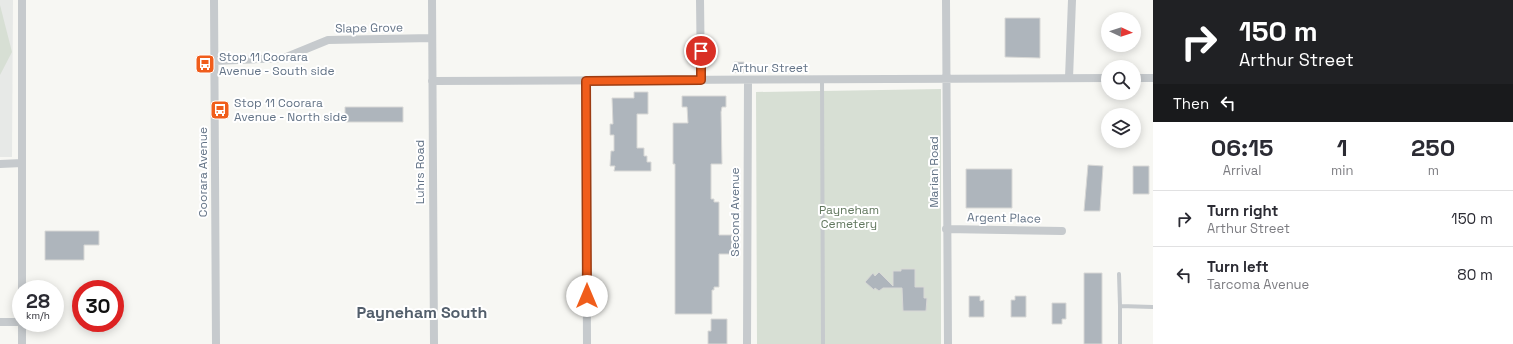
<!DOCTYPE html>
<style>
body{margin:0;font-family:"Space Grotesk",sans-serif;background:#f2f2f3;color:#2b2b33;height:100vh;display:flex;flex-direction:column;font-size:15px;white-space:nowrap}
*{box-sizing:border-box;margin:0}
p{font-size:13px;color:#7c7c81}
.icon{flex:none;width:22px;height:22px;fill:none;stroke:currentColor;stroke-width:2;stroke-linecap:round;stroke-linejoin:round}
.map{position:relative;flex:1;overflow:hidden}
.drawer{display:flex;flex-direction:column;background:#fff;width:360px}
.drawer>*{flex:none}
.banner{background:#202124;color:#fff;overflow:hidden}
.needle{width:26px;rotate:93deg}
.fabs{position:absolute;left:1101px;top:12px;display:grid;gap:8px}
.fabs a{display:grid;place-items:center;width:40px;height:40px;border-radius:50%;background:#fff;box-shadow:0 2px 10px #0003;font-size:20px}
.speed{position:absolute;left:12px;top:280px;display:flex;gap:8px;font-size:20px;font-weight:700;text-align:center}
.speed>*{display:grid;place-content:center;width:52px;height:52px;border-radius:50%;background:#fff;box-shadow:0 2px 10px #0003;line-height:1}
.speed small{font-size:10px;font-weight:400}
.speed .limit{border:6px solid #d22;background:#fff;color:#111}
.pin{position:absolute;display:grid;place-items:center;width:34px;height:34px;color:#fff;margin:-17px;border:2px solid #fff;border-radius:50%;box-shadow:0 1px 4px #0007}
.me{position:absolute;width:44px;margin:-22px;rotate:0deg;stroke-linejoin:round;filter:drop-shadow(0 0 3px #0008)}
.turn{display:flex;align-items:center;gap:14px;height:84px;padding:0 20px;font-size:18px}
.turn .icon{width:52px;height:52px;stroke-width:2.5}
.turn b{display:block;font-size:28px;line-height:34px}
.then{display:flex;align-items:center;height:38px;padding:0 20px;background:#0003;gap:8px;font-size:15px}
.eta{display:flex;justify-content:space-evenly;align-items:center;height:68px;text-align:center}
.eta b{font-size:24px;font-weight:700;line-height:28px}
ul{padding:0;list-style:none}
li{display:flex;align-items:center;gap:12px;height:56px;padding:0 20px;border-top:1px solid #e1e1e2}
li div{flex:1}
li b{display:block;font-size:15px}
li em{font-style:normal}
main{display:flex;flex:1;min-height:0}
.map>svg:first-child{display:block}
.built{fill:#e7e9e7}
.green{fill:#d7dfd4}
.building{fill:#aeb5bc;stroke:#d8d8d6}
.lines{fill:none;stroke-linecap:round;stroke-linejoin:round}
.lane{stroke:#c6cacd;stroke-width:4}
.street{stroke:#c6cacd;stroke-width:8}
.route-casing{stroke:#9c3c12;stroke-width:10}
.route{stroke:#f05d1b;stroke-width:7}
.labels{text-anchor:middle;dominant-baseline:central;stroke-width:4;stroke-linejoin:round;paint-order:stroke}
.street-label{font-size:12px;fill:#647487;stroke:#fff}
.poi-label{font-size:12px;fill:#647487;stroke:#fff;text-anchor:start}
.park-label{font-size:12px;fill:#62785f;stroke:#fff}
.district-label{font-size:16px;font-weight:bold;fill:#525e6b;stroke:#fff}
</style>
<main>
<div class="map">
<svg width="1153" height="344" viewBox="0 0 1153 344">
<rect width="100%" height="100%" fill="#f7f7f3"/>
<path class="built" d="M0 0H13L12 157H0Z"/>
<path class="green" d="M0 5 12 52 0 75Z
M941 89V344H757L756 92Z"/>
<path class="building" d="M1005 18H1040V58L1005 57Z
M734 62H744L743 73 734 72Z
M634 92H648V114H637V148H644V156H647V162H651V171H614L615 166H610L611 151H614V135H610V124H613L612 98H634Z
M682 96H726V107H722L721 112 722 164H711V199H714V202H719V235H732V254H719V287H714V290H712V314H675V164H673V123H688L687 107H682Z
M345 107H403V122H345Z
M1088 165 1103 166 1100 211H1084Z
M1133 166H1149V194H1133Z
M966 169H1012V208H966Z
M45 231H99V245H84V260H45Z
M901 269H915V287H924V298H927L926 311H903L902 288H883L879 291 875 288 874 290 865 282 873 273 875 276 879 272 893 286V271H901Z
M1084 273H1102V344H1084Z
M969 296H980V301L984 300V317H969Z
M1015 296H1026V317H1011V300H1015Z
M1052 303H1066V319H1062V324H1052Z
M711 319H727V344H708V331H711Z"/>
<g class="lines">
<path class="lane" d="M822 80 823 344
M1119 274 1120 306
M1120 344V306L1153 307"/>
<path class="street" d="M214 0 216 344
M432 0 434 344
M700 0 701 80
M946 0 948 344
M214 61 284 58 328 40 432 38
M1069 78 1072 0
M1134 78H1153
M432 81 1108 78
M586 81 587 344
M0 164 22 163
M946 229 1062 231
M22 289V0
M0 322H21
M22 323V344
M747 344 748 80"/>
</g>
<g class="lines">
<g class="route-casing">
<path id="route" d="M587 296 586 81 701 80V51"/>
</g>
<use href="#route" class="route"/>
</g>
<defs>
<g id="bus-square" transform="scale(1)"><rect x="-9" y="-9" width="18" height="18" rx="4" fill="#f05d1b" stroke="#fff"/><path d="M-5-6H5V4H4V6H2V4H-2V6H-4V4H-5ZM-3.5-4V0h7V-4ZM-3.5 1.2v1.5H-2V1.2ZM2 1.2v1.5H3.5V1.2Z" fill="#fff"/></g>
</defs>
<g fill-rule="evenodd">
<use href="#bus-square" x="205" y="64"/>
<use href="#bus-square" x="220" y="110"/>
</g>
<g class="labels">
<g class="street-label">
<text transform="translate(369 28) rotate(-1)">Slape Grove</text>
<text x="770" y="68">Arthur Street</text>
<text transform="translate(203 172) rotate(-90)">Coorara Avenue</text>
<text transform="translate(420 172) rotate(-90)">Luhrs Road</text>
<text transform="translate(934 172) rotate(-90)">Marian Road</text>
<text transform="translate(735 212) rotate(-90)">Second Avenue</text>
<text transform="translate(1004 218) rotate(1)">Argent Place</text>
</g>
<g class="poi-label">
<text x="219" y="57">Stop 11 Coorara<tspan x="219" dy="14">Avenue - South side</tspan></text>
<text x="234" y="103">Stop 11 Coorara<tspan x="234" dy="14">Avenue - North side</tspan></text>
</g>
<g class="park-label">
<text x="849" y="210">Payneham<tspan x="849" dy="14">Cemetery</tspan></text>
</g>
<g class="district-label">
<text x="422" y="312">Payneham South</text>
</g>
</g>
</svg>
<div class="fabs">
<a><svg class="needle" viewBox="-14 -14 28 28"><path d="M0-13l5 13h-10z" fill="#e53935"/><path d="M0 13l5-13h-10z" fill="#7c7c81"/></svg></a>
<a><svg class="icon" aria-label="search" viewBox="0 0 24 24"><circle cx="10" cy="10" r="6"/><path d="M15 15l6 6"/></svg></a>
<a><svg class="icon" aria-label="layers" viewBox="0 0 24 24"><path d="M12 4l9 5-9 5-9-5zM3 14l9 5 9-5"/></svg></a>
</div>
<div class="speed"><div>28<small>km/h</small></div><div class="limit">30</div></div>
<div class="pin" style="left:701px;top:51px;background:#d93025"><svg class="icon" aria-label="arrive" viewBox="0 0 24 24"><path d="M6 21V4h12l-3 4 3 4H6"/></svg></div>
<svg class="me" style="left:587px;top:296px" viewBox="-20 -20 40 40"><circle r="19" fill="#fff"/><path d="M0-13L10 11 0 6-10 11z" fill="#f05d1b"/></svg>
</div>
<section class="drawer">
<div class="banner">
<div class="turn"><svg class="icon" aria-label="right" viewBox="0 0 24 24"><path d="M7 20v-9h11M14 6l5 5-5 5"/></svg><div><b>150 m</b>Arthur Street</div></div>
<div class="then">Then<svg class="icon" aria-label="left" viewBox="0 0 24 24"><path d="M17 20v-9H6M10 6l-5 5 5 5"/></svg></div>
</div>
<div class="eta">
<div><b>06:15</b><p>Arrival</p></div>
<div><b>1</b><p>min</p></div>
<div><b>250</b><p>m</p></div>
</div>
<ul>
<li><svg class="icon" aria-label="right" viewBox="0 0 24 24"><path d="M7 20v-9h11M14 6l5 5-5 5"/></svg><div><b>Turn right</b><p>Arthur Street</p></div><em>150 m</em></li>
<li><svg class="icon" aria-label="left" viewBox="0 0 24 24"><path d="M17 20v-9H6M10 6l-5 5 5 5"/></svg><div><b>Turn left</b><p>Tarcoma Avenue</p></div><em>80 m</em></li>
</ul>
</section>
</main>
